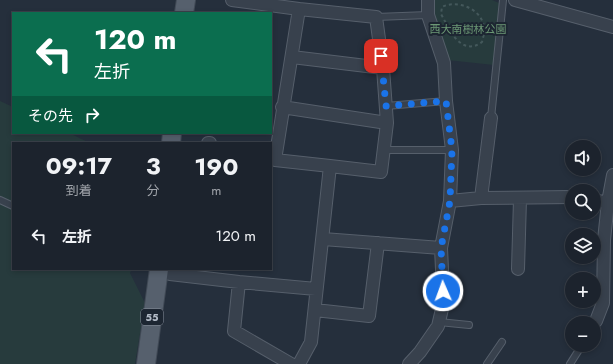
<!DOCTYPE html>
<html lang="ja">
<meta charset="utf-8">
<style>
body{margin:0;font-family:Jost,"Noto Sans JP",sans-serif;background:#252b35;color:#f1f3f6;height:100vh;display:flex;flex-direction:column;font-size:15px;white-space:nowrap}
*{box-sizing:border-box;margin:0}
p{font-size:13px;color:#a0a4aa}
.icon{flex:none;width:22px;height:22px;fill:none;stroke:currentColor;stroke-width:2;stroke-linecap:round;stroke-linejoin:round}
.map{position:relative;flex:1;overflow:hidden}
.sheet{position:absolute;left:12px;top:142px;width:260px;height:128px;display:flex;flex-direction:column;background:#1c232d;border-radius:0px;box-shadow:0 2px 6px #0003,0 0 0 1px #3a4049}
.sheet>*{flex:none}
.guide{position:absolute;left:12px;top:12px;width:260px;height:122px;border-radius:0px;box-shadow:0 2px 6px #0003,0 0 0 1px #3a4049;background:#0b6e4f;color:#fff;overflow:hidden}
.buttons{position:absolute;left:565px;top:140px;display:grid;gap:8px}
.buttons a{display:grid;place-items:center;width:36px;height:36px;border-radius:50%;background:#1c232d;box-shadow:0 2px 6px #0003,0 0 0 1px #3a4049;font-size:20px}
.pin{position:absolute;display:grid;place-items:center;width:34px;height:34px;color:#fff;margin:-17px;border-radius:8px;box-shadow:0 2px 6px #0006}
.me{position:absolute;width:44px;margin:-22px;rotate:358deg;stroke-linejoin:round;filter:drop-shadow(0 0 3px #0008)}
.turn{display:flex;align-items:center;gap:14px;height:84px;padding:0 16px;font-size:18px}
.turn .icon{width:52px;height:52px;stroke-width:2.5}
.turn b{display:block;font-size:28px;line-height:34px}
.then{display:flex;align-items:center;height:38px;padding:0 16px;background:#0003;gap:8px;font-size:15px}
.eta{display:flex;justify-content:space-evenly;align-items:center;height:68px;text-align:center}
.eta b{font-size:24px;font-weight:700;line-height:28px}
ul{padding:0;list-style:none}
li{display:flex;align-items:center;gap:12px;height:52px;padding:0 16px}
li div{flex:1}
li b{display:block;font-size:15px}
li em{font-style:normal}
.map>svg:first-child{display:block}
.green{fill:#273b3d}
.lines{fill:none;stroke-linecap:round;stroke-linejoin:round}
.lane-casing{stroke:#565f6b;stroke-width:8}
.street-casing{stroke:#565f6b;stroke-width:14}
.primary-casing{stroke:#414a56;stroke-width:20}
.path{stroke:#44585b;stroke-width:2;stroke-dasharray:3 3;stroke-linecap:butt}
.lane{stroke:#38414d;stroke-width:6}
.street{stroke:#38414d;stroke-width:12}
.primary{stroke:#56606d;stroke-width:18}
.route{stroke:#1a73e8;stroke-width:7;stroke-dasharray:0 12.6}
.labels{text-anchor:middle;dominant-baseline:central;stroke-width:4;stroke-linejoin:round;paint-order:stroke}
.shield{fill:#1d2632;stroke:#878f9b;stroke-width:1}
.shield-label{font-size:10px;font-weight:bold;fill:#b4bcc8}
.park-label{font-size:11px;fill:#6c9875;stroke:#1d2632}
</style>
<div class="map">
<svg width="613" height="364" viewBox="0 0 613 364">
<rect width="100%" height="100%" fill="#252f3c"/>
<path class="green" d="M430 0H492L499 3 494 65 447 60Z
M0 101 13 107V133H69L90 143H13V269H132L130 273 145 303 135 364H0Z"/>
<g class="lines">
<g class="lane-casing">
<path id="lane" d="M376 17 428 15
M386 106 446 101
M491 118 503 0
M384 150H452
M0 200 13 206
M439 322 469 325
M487 364 502 342
M570 364 582 345"/>
</g>
<g class="street-casing">
<path id="street" d="M232 0 299 9 376 17 383 68 387 123 381 172 330 166 311 342 299 364
M515 0 613 27
M299 9 275 160 330 166
M292 57 383 68
M282 107 387 123
M208 143H210
M481 198 491 118
M594 200 613 204
M450 201 481 198 572 197
M323 239 441 248
M518 269 520 199
M158 271 170 274 239 282 316 289
M239 282 234 331 291 364
M315 310 369 316 378 243
M596 321 603 303 604 240 608 202 613 175
M409 364 420 352 438 326 442 309 443 291 441 248 450 201 452 150 446 101 444 63 428 15V0"/>
</g>
<g class="primary-casing">
<path id="primary" d="M184 13 186 0
M171 143 172 133
M146 364 159 269"/>
</g>
<path class="path" d="M443 26 447 25C454 39 466 54 482 42 484 35 485 29 483 23 478 7 455 0 442 7L441 14 447 25"/>
<use href="#lane" class="lane"/>
<use href="#street" class="street"/>
<use href="#primary" class="primary"/>
</g>
<g class="lines">
<path class="route" d="M381 56 386 106 446 101 452 150 450 201 441 248 443 291"/>
</g>
<g class="labels">
<rect class="shield" x="141" y="309" width="22" height="16" rx="3"/>
<g class="shield-label">
<text x="152" y="317">55</text>
</g>
<g class="park-label">
<text x="468" y="29">西大南樹林公園</text>
</g>
</g>
</svg>
<div class="buttons">
<a><svg class="icon" aria-label="sound" viewBox="0 0 24 24"><path d="M4 9h4l5-4v14l-5-4H4zM17 9q2 3 0 6"/></svg></a>
<a><svg class="icon" aria-label="search" viewBox="0 0 24 24"><circle cx="10" cy="10" r="6"/><path d="M15 15l6 6"/></svg></a>
<a><svg class="icon" aria-label="layers" viewBox="0 0 24 24"><path d="M12 4l9 5-9 5-9-5zM3 14l9 5 9-5"/></svg></a>
<a>+</a>
<a>−</a>
</div>
<div class="pin" style="left:381px;top:56px;background:#d93025"><svg class="icon" aria-label="arrive" viewBox="0 0 24 24"><path d="M6 21V4h12l-3 4 3 4H6"/></svg></div>
<svg class="me" style="left:443px;top:291px" viewBox="-20 -20 40 40"><circle r="17" fill="#1a73e8" stroke="#fff" stroke-width="3"/><path d="M0-11L8 9 0 5-8 9z" fill="#fff"/></svg>
<div class="guide">
<div class="turn"><svg class="icon" aria-label="left" viewBox="0 0 24 24"><path d="M17 20v-9H6M10 6l-5 5 5 5"/></svg><div><b>120 m</b>左折</div></div>
<div class="then">その先<svg class="icon" aria-label="right" viewBox="0 0 24 24"><path d="M7 20v-9h11M14 6l5 5-5 5"/></svg></div>
</div>
<section class="sheet">
<div class="eta">
<div><b>09:17</b><p>到着</p></div>
<div><b>3</b><p>分</p></div>
<div><b>190</b><p>m</p></div>
</div>
<ul>
<li><svg class="icon" aria-label="left" viewBox="0 0 24 24"><path d="M17 20v-9H6M10 6l-5 5 5 5"/></svg><div><b>左折</b></div><em>120 m</em></li>
</ul>
</section>
</div>
